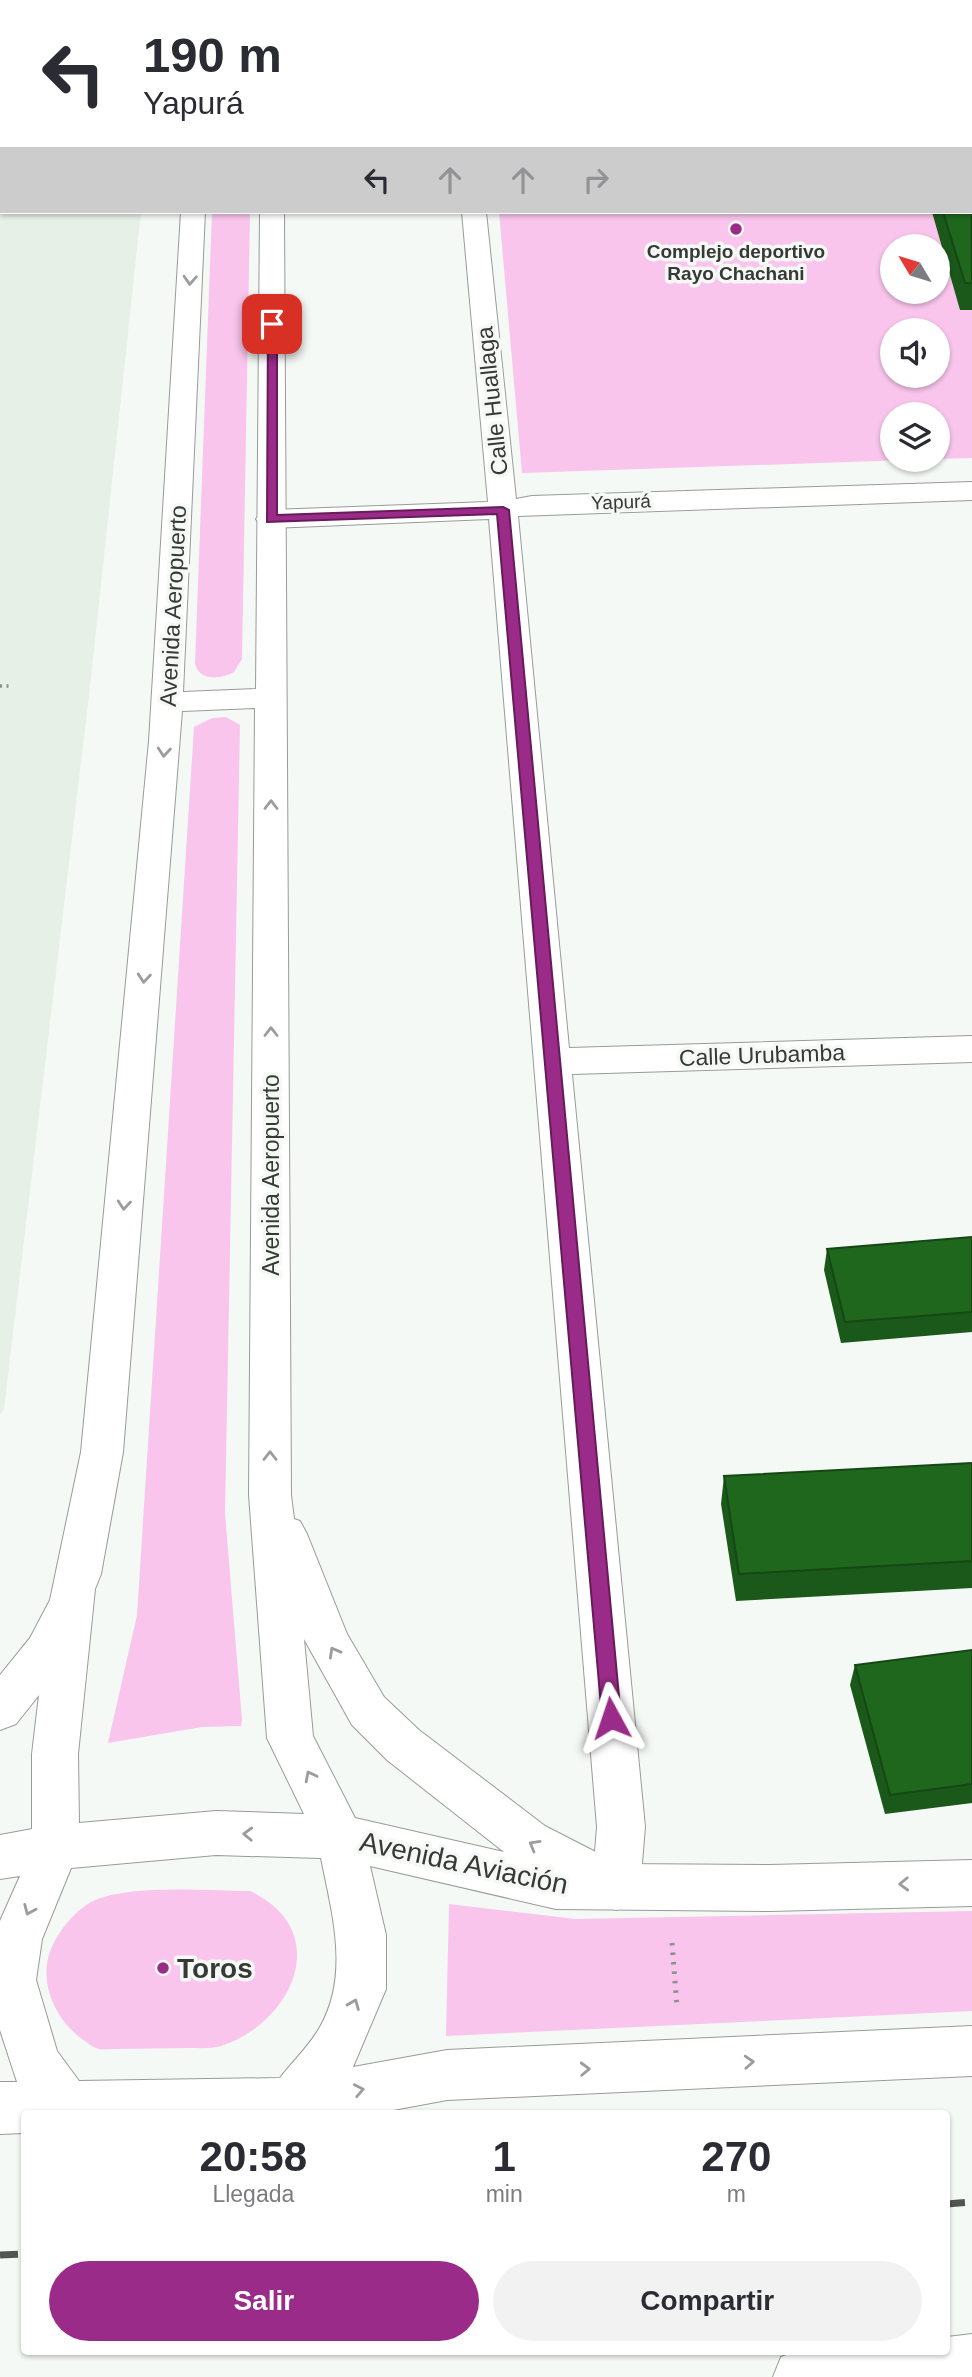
<!DOCTYPE html>
<html lang="es">
<meta charset="utf-8">
<style>
body{margin:0;font-family:Helvetica,sans-serif;background:#f2f2f3;color:#2b2b33;height:100vh;display:flex;flex-direction:column;font-size:26px;white-space:nowrap}
*{box-sizing:border-box;margin:0}
p{font-size:23px;color:#7c7c81}
.icon{flex:none;width:38px;height:38px;fill:none;stroke:currentColor;stroke-width:2;stroke-linecap:round;stroke-linejoin:round}
.map{position:relative;flex:1;overflow:hidden}
.panel{position:absolute;left:21px;top:2110px;width:929px;height:245px;display:flex;flex-direction:column;background:#fff;border-radius:7px;box-shadow:0 2px 5px #0004}
.panel>*{flex:none}
.hud{position:absolute;left:0px;top:0px;width:973px;height:214px;box-shadow:0 2px 5px #0004;background:#fff;color:#2b2b33;overflow:hidden}
.needle{width:46px;rotate:308deg}
.buttons{position:absolute;left:880px;top:234px;display:grid;gap:14px}
.buttons a{display:grid;place-items:center;width:70px;height:70px;border-radius:50%;background:#fff;box-shadow:0 2px 5px #0004;font-size:35px}
.pin{position:absolute;display:grid;place-items:center;width:60px;height:60px;color:#fff;margin:-30px;border-radius:14px;box-shadow:0 4px 10px #0006}
.me{position:absolute;width:77px;margin:-38px;rotate:355deg;stroke-linejoin:round;filter:drop-shadow(0 0 5px #0008)}
.turn{display:flex;align-items:center;gap:24px;height:147px;padding:0 28px;font-size:32px}
.turn .icon{width:91px;height:91px;stroke-width:2.5}
.turn b{display:block;font-size:49px;line-height:60px}
.lanes{display:flex;align-items:center;height:66px;padding:0 28px;background:#0003;justify-content:center;gap:35px;direction:ltr}
.lanes .off{opacity:.35}
.eta{display:flex;justify-content:space-evenly;align-items:center;height:119px;text-align:center}
.eta b{font-size:42px;font-weight:700;line-height:49px}
.action{display:flex;gap:14px;margin-top:auto;padding:14px 28px}
.action a{flex:1;height:80px;border-radius:42px;background:#9b2b89;color:#fff;font-size:28px;font-weight:700;line-height:80px;text-align:center}
.action a+a{background:#f2f2f3;color:#2b2b33}
.map>svg:first-child{display:block}
.built{fill:#e6f0e6}
.green{fill:#f9c5ec;fill-rule:evenodd}
.lines{fill:none;stroke-linecap:round;stroke-linejoin:round}
.minor-casing{stroke:#989b97;stroke-width:2}
.major-casing{stroke:#989b97;stroke-width:2}
.path-far1{stroke:#8d908d;stroke-width:3.5;stroke-dasharray:2 4.5;stroke-linecap:butt}
.path{stroke:#8d908d;stroke-width:5;stroke-dasharray:2.5 7;stroke-linecap:butt}
.minor{fill:#fff;fill-rule:evenodd}
.major{fill:#fff;fill-rule:evenodd}
.rail{stroke:#535553;stroke-width:7;stroke-dasharray:18 9;stroke-linecap:butt}
.wall{fill:#1a5919}
.building{fill:#1e671d;stroke:#154814;stroke-width:2}
.oneway{stroke:#9b9c9b}
.route{fill:#9b2b89;stroke:#651c59;stroke-width:2}
.poi-dot{fill:#9b2b89;stroke:#f5f9f5;stroke-width:2.5}
.labels{text-anchor:middle;dominant-baseline:central;stroke-width:7;stroke-linejoin:round;paint-order:stroke}
.far-poi-label{font-size:19px;font-weight:bold;fill:#373937;stroke:#f5f9f5}
.far-street-label{font-size:19px;fill:#373937;stroke:#f5f9f5}
.street-label{font-size:23px;fill:#373937;stroke:#f5f9f5}
.near-street-label{font-size:28px;fill:#373937;stroke:#f5f9f5}
.near-poi-label{font-size:28px;font-weight:bold;fill:#373937;stroke:#f5f9f5;text-anchor:start}
</style>
<div class="map">
<svg width="972" height="2377" viewBox="0 0 972 2377">
<rect width="100%" height="100%" fill="#f5f9f5"/>
<path class="built" d="M0 0H164L2 2V212H141L90 687 4 1409 0 1415Z"/>
<path class="green" d="M972 12V458L938 459V415H892V460H906L522 473 499 212H971ZM892 247H938V292H892ZM892 331H938V376H892Z
M212 212H250L242 659 234 672C221 679 200 682 195 664Z
M226 717 240 725 225 1513 242 1720 241 1726 202 1727 108 1743 137 1615 194 727 212 718Z
M250 1891C334 1930 294 2022 221 2046 212 2049 199 2048 189 2048 164 2048 140 2049 115 2049 110 2049 103 2050 99 2049 94 2048 89 2044 85 2041 57 2023 37 1983 51 1949 58 1932 72 1914 88 1904 120 1883 210 1891 250 1891Z
M449 1904 576 1919 972 1911V2011L446 2036Z"/>
<g class="lines">
<g class="minor-casing">
<path id="minor" d="M442 0H464V2H442Z
M473 0H498L471 2Z
M920 0H972V3L918 2Z
M462 212H486L516 499 532 496 972 482V500L518 516 569 1048 972 1036V1062L572 1074 645 1827 640 1887 633 1903 616 1910 599 1903 592 1887 597 1827 489 519 271 528 261 525 256 519 261 513 271 510 488 502Z
M972 2334V2377H773L781 2357 795 2352H947V2337Z"/>
</g>
<g class="major-casing">
<path id="major" d="M192 0H214V2H192Z
M262 0H284V2H262Z
M181 212H205L183 692 256 689 260 212H284L291 1495 294 1519 300 1521 307 1534 347 1634 384 1697 419 1730 545 1826 619 1864 770 1865 972 1860V1906L770 1911 556 1909 370 1866 386 1935V1989L353 2067 447 2050 972 2026V2076L447 2100 372 2114H24V2133L0 2134V2082H17L0 2030V1921L20 1876 0 1879V1835L32 1829V1754L39 1695 16 1724 0 1730V1675L30 1638 50 1600 81 1452 149 741ZM255 708 249 1495 267 1738 304 1814 216 1811 79 1823 78 1754 95 1589 101 1574 123 1452 182 711ZM304 1639 352 1725 387 1760 504 1852 355 1818 313 1736ZM216 1855 321 1858C332 1914 350 1974 320 2027 310 2045 293 2061 280 2078L79 2081 57 2051 36 1980 42 1939 71 1868Z"/>
</g>
<path class="path-far1" d="M0 686H10"/>
<path class="path" d="M672 1943 677 2007"/>
<use href="#minor" class="minor"/>
<use href="#major" class="major"/>
<path class="rail" d="M947 2204 972 2202
M0 2255 24 2254"/>
</g>
<path class="wall" d="M971 20H972L971 142Z
M972 174V310H960L932 212H971Z
M972 1237V1332L841 1343 824 1270 827 1249Z
M972 1463V1588L736 1601 721 1504 724 1476Z
M972 1650V1803L885 1814 850 1685 855 1665Z"/>
<path class="building" d="M971 20H972L971 116Z
M971 174 972 283H965L943 212H971Z
M972 1237V1312L845 1322 827 1249Z
M972 1463V1561L739 1574 724 1476Z
M972 1650V1784L890 1795 855 1665Z"/>
<defs><path id="oneway-chevron" d="M-2-3.5L2.5 0L-2 3.5" fill="none" stroke-width="1.6" stroke-linecap="round" stroke-linejoin="round" transform="scale(1.75)"/></defs>
<g class="oneway">
<use href="#oneway-chevron" transform="translate(190 280) rotate(93)"/>
<use href="#oneway-chevron" transform="translate(164 752) rotate(95)"/>
<use href="#oneway-chevron" transform="translate(271 805) rotate(-90)"/>
<use href="#oneway-chevron" transform="translate(144 978) rotate(95)"/>
<use href="#oneway-chevron" transform="translate(271 1032) rotate(-90)"/>
<use href="#oneway-chevron" transform="translate(124 1205) rotate(95)"/>
<use href="#oneway-chevron" transform="translate(270 1456) rotate(-90)"/>
<use href="#oneway-chevron" transform="translate(334 1652) rotate(-119)"/>
<use href="#oneway-chevron" transform="translate(310 1776) rotate(-117)"/>
<use href="#oneway-chevron" transform="translate(248 1834) rotate(-178)"/>
<use href="#oneway-chevron" transform="translate(534 1845) rotate(-150)"/>
<use href="#oneway-chevron" transform="translate(904 1884) rotate(178)"/>
<use href="#oneway-chevron" transform="translate(29 1910) rotate(113)"/>
<use href="#oneway-chevron" transform="translate(354 2004) rotate(-68)"/>
<use href="#oneway-chevron" transform="translate(749 2062) rotate(-3)"/>
<use href="#oneway-chevron" transform="translate(585 2069) rotate(-2)"/>
<use href="#oneway-chevron" transform="translate(359 2090) rotate(-11)"/>
</g>
<path class="route" d="M268 321 277 324V515L503 507 509 510 621 1718 618 1724 611 1726 604 1724 602 1718 497 514 267 522Z"/>
<g class="poi-dot">
<circle cx="736" cy="229" r="7"/>
<circle cx="163" cy="1968" r="7"/>
</g>
<g class="labels">
<g class="far-poi-label">
<text x="736" y="251">Complejo deportivo<tspan x="736" dy="22">Rayo Chachani</tspan></text>
</g>
<g class="far-street-label">
<text transform="translate(621 502) rotate(-2)">Yapurá</text>
</g>
<g class="street-label">
<text transform="translate(492 401) rotate(-96)">Calle Huallaga</text>
<text transform="translate(173 606) rotate(-87)">Avenida Aeropuerto</text>
<text transform="translate(762 1055) rotate(-2)">Calle Urubamba</text>
<text transform="translate(271 1175) rotate(-90)">Avenida Aeropuerto</text>
</g>
<g class="near-street-label">
<text transform="translate(464 1863) rotate(12)">Avenida Aviación</text>
</g>
<g class="near-poi-label">
<text x="177" y="1968">Toros</text>
</g>
</g>
</svg>
<div class="buttons">
<a><svg class="needle" viewBox="-14 -14 28 28"><path d="M0-13l5 13h-10z" fill="#e53935"/><path d="M0 13l5-13h-10z" fill="#7c7c81"/></svg></a>
<a><svg class="icon" aria-label="sound" viewBox="0 0 24 24"><path d="M4 9h4l5-4v14l-5-4H4zM17 9q2 3 0 6"/></svg></a>
<a><svg class="icon" aria-label="layers" viewBox="0 0 24 24"><path d="M12 4l9 5-9 5-9-5zM3 14l9 5 9-5"/></svg></a>
</div>
<div class="pin" style="left:272px;top:324px;background:#d93025"><svg class="icon" aria-label="arrive" viewBox="0 0 24 24"><path d="M6 21V4h12l-3 4 3 4H6"/></svg></div>
<svg class="me" style="left:611px;top:1718px" viewBox="-20 -20 40 40"><path d="M0-17L14 15 0 8-14 15z" fill="#9b2b89" stroke="#fff" stroke-width="4"/></svg>
<div class="hud">
<div class="turn"><svg class="icon" aria-label="left" viewBox="0 0 24 24"><path d="M17 20v-9H6M10 6l-5 5 5 5"/></svg><div><b>190 m</b>Yapurá</div></div>
<div class="lanes"><svg class="icon" aria-label="left" viewBox="0 0 24 24"><path d="M17 20v-9H6M10 6l-5 5 5 5"/></svg><svg class="icon off" aria-label="ahead" viewBox="0 0 24 24"><path d="M12 20V5M6 11l6-6 6 6"/></svg><svg class="icon off" aria-label="ahead" viewBox="0 0 24 24"><path d="M12 20V5M6 11l6-6 6 6"/></svg><svg class="icon off" aria-label="right" viewBox="0 0 24 24"><path d="M7 20v-9h11M14 6l5 5-5 5"/></svg></div>
</div>
<section class="panel">
<div class="eta">
<div><b>20:58</b><p>Llegada</p></div>
<div><b>1</b><p>min</p></div>
<div><b>270</b><p>m</p></div>
</div>
<div class="action"><a>Salir</a><a>Compartir</a></div>
</section>
</div>
